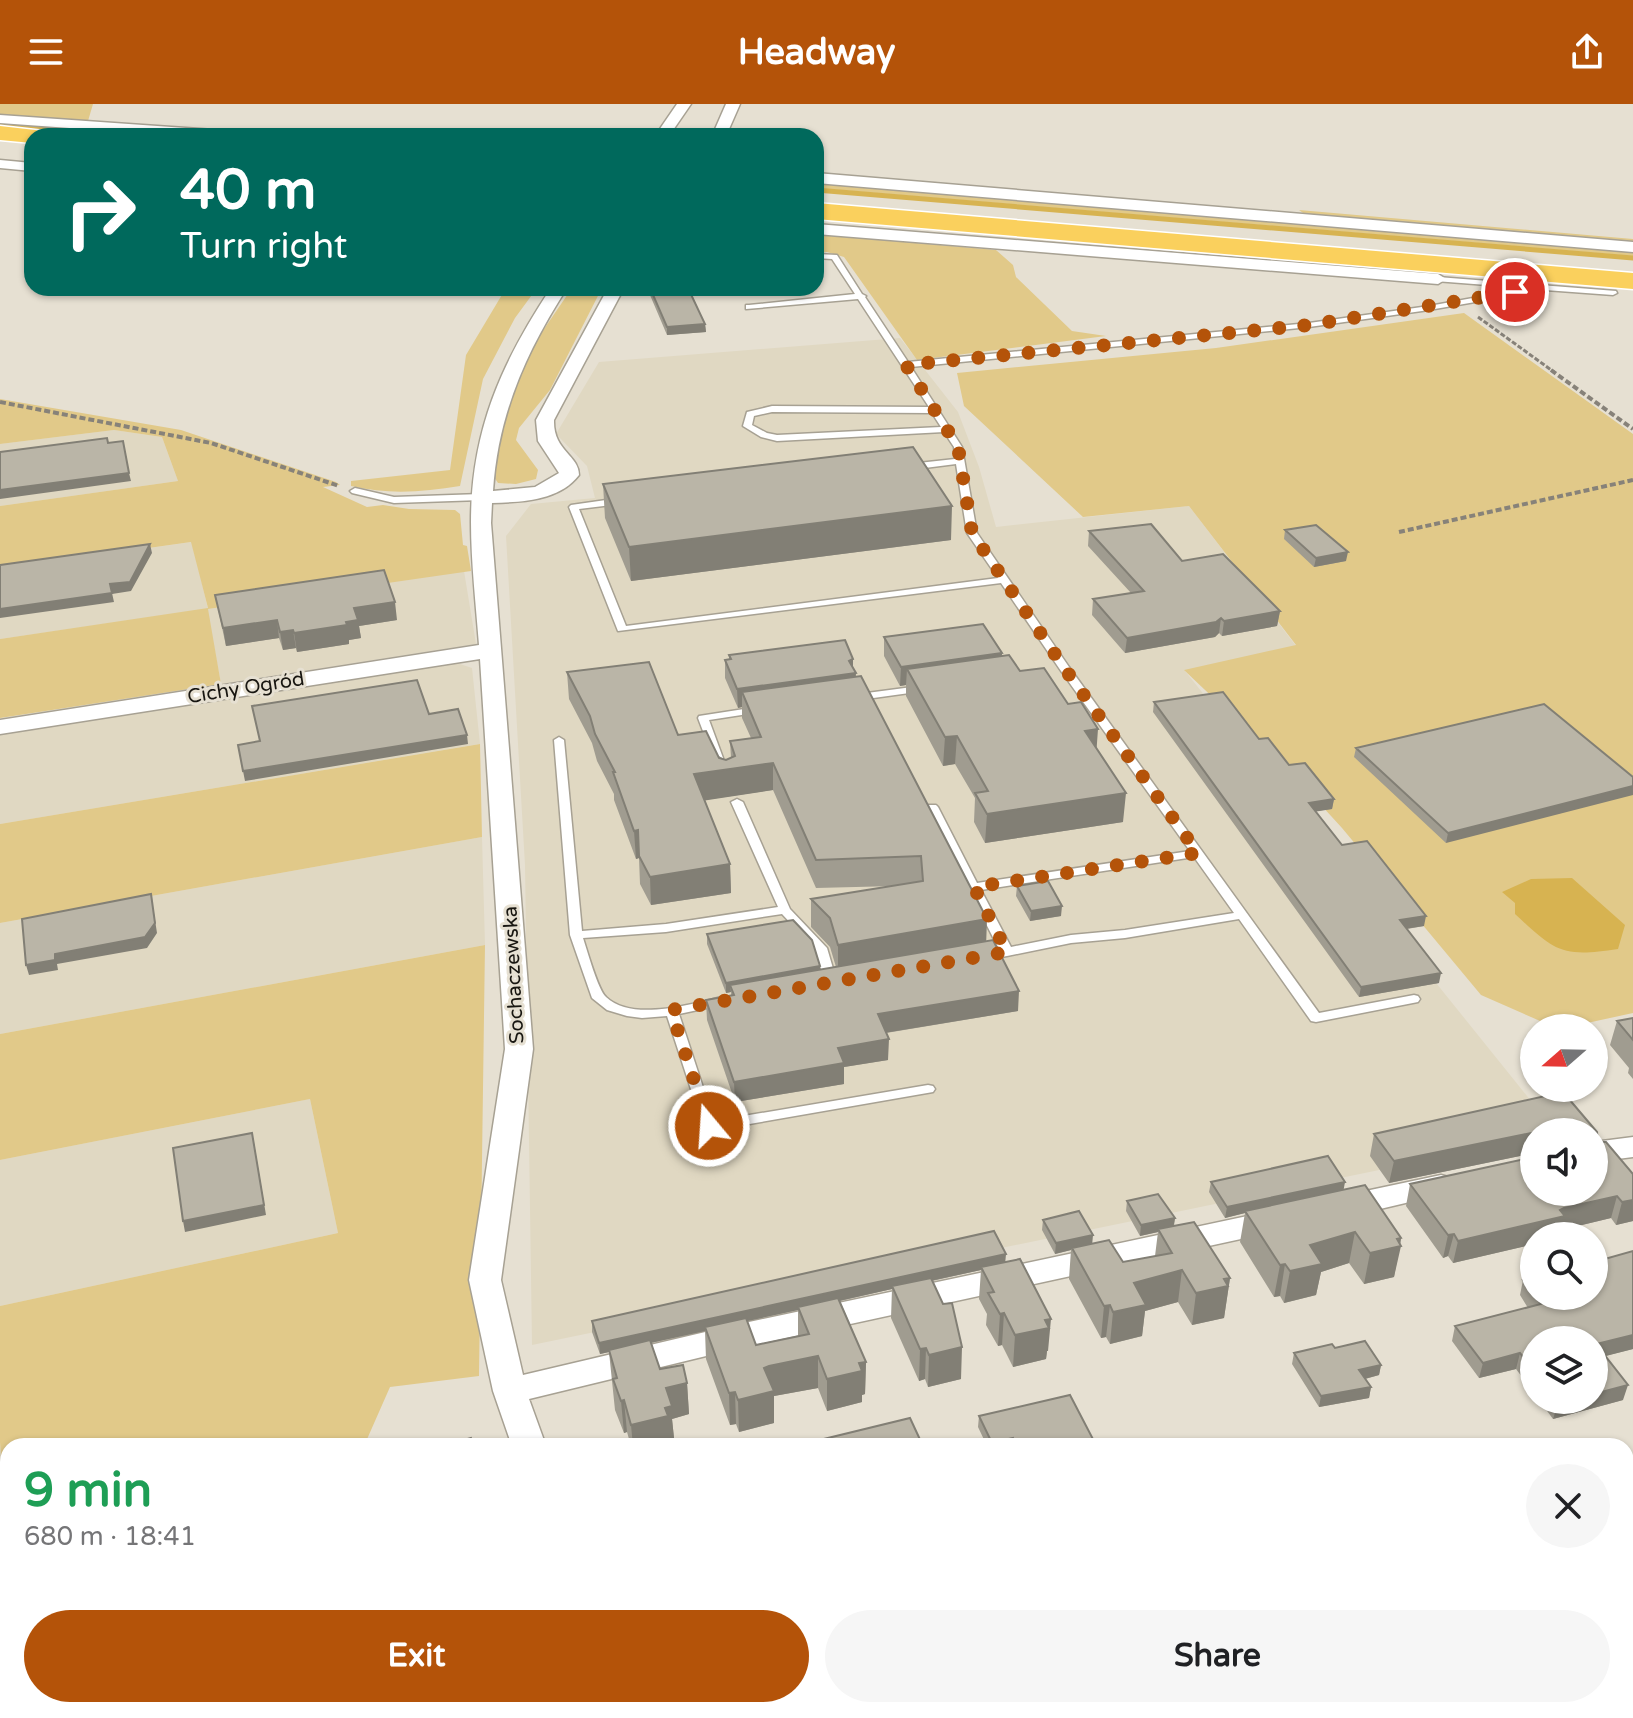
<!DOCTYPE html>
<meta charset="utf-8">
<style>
body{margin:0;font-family:"Varela Round",sans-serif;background:#f6f6f6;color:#202124;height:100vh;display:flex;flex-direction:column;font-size:30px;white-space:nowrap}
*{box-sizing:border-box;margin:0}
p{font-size:26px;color:#757577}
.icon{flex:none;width:44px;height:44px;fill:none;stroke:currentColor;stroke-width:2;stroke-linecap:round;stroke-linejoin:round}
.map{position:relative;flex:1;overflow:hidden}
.drawer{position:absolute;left:0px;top:1334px;width:1634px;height:280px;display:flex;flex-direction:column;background:#fff;border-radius:24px 24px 0 0;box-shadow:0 2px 6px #0004}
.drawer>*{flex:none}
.guide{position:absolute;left:24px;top:24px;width:800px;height:168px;border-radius:24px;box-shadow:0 2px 6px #0004;background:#00695c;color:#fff;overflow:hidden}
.needle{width:52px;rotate:250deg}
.fabs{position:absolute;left:1520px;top:910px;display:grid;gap:16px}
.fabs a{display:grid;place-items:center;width:88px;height:88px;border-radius:50%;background:#fff;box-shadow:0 2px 6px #0004;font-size:40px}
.pin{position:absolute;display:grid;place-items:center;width:68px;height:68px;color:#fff;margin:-34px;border:4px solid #fff;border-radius:50%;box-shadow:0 2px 8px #0007}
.me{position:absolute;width:88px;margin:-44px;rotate:342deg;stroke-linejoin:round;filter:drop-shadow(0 0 6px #0008)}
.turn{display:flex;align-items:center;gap:28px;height:168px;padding:0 24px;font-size:36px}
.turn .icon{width:104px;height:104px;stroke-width:2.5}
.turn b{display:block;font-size:56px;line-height:68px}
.round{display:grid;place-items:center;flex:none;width:84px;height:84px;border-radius:42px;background:#f6f6f6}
.head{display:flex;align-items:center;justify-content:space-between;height:136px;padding:0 24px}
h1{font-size:48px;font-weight:800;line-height:60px;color:#1e9e55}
.button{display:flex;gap:16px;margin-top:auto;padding:16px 24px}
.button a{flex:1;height:92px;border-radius:48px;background:#b45309;color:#fff;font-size:32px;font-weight:800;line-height:92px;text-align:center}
.button a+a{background:#f6f6f6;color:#202124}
header{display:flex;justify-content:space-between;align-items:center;height:104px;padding:0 24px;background:#b45309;color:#fff;font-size:36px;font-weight:800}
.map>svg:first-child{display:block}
.built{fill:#e0d8c2}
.green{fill:#e1c989}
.water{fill:#d7b351}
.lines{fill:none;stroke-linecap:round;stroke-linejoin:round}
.stream{stroke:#d7b351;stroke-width:5}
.lane-casing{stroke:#a7a193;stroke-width:3}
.street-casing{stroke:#a7a193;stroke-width:3}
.highway-casing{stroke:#fff;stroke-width:3}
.path-far1{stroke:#878279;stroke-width:3;stroke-dasharray:5 2;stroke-linecap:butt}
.path{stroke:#878279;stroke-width:4;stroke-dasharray:6 3;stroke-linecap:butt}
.lane{fill:#fff;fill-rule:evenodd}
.street{fill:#fff;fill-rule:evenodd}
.highway{fill:#fad05d;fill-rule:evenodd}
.wall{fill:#a09c90;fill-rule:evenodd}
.shaded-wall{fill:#827f75}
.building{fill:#bab5a7;stroke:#827f75;stroke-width:2}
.route{stroke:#b45309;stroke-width:14;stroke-dasharray:0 25.2}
.labels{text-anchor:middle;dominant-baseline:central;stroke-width:6;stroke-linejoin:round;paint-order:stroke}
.street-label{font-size:20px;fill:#181611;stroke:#e6e0d2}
</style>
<header><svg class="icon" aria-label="menu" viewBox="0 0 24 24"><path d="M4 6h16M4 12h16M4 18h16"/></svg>Headway<svg class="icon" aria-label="share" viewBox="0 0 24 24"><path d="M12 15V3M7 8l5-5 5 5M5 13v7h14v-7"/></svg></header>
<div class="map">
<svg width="1633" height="1614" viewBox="0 0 1633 1614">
<rect width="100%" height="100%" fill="#e6e0d2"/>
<path class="built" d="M900 234 958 308 979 363 996 423 1189 402 1296 542 1185 567 1556 1028H1534V1034L532 1241 525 761 506 432 531 400 595 394 587 362 556 330 599 258Z
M114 326 162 333 178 377 0 402V340Z
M192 438 208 505 464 467 476 540 221 580 207 505 0 535V465Z
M457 559 472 564 480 640 0 720V630Z
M482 733 485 841 0 930V819Z
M310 995 338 1129 0 1202V1056Z"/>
<path class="green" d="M0 0H93L88 17 0 11Z
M816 78 1633 147V152L816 84Z
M1299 106 1633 135V139L1306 111Z
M816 130 996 146 1013 161 1016 173 1072 227 1106 232 917 256 844 153 827 148 816 149Z
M506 184H537L515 214 483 275 460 382C423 388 389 391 351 382V377L450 366 466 251Z
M572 184H602L550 286 519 324 516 336 538 366 536 375 516 380 498 379 492 370 509 287 531 244Z
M1464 209 1633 330V909L1564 924H1556L1481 891 1342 724 1289 666 1184 566 1296 541 1189 402 1083 413 964 302 957 269 1216 244Z
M0 295 181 326 336 378 340 381 323 383 367 403 383 401 409 405 455 406 460 410 463 441 467 442 471 467 208 505 221 580 0 614V535L208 504 191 438 0 465V402L178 377 162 333 114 326 0 340Z
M480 640 482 733 0 819V720Z
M485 841 479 1272 390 1283 364 1342H8V1474L0 1338V1202L338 1129 310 995 0 1056V930Z
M16 1606H246L243 1614H16Z"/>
<path class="water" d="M1572 774 1625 821 1618 845C1561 854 1555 847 1515 810V799L1502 788 1531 775Z"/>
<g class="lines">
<path class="stream" d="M0 22 130 32
M816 86 1633 154"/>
<g class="lane-casing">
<path id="lane" d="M816 150 837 151 862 190 866 192 865 193 908 258 1309 219 1429 202 1527 184 1435 177V173H1438L1616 187 1617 189 1613 191 1545 186 1429 206 1309 223 911 263 962 343 977 429 1069 563 1319 909 1414 891 1418 892 1420 895 1418 898 1316 918 1311 917 1239 815 1125 834 1071 839 1007 852 984 856 980 855 978 852 980 849 999 845 926 703 928 701H936L938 703 977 779 1190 747 1061 567 1001 479 618 527 569 403 571 401 620 394 625 397 620 400 579 405 626 522 998 474 967 429 956 360 909 366 905 363 909 360 955 355 954 343 944 328 777 337 761 333 743 322 747 308 772 302 929 303 858 195 746 205V201H749L855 190 832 155 816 154ZM772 308 932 309 941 323 777 331 767 329 752 321 754 312ZM1194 753 1234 809 1125 826 1071 831 1011 843 981 786Z
M355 384 394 393 481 390 486 393 481 396 394 399 352 389 350 387Z
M920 582 924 583 925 585 924 587 859 596 854 593 859 590Z
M757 603 762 606 761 608 709 616 723 654 722 656H714L698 614 699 612Z
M559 633 564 636 582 827 666 820 778 803 731 698 737 695 743 698 790 805 827 844 837 878 831 882 825 878 815 845 782 810 666 828 583 834C587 846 598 886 606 893 632 918 691 900 722 893L726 894 728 897 726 900 679 910 714 1017 928 981 933 982 935 985 933 988 709 1027 704 1025 667 912 642 914 627 912 607 906 592 894 570 831 554 636Z"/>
</g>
<g class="street-casing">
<path id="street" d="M677 0H691L669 32H655Z
M726 0H740L726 32H712Z
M0 11 243 28 250 32H181L0 19Z
M0 56 32 59V67L0 64Z
M816 69 1633 138V148L816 79Z
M816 120 1438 170 1446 175 1438 180 816 130Z
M551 184H567C526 248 498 310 493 387L535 383 559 369 538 337 536 316 608 184H624L554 316C553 347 579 351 579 371 559 397 522 398 492 399L491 419 533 945 501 1176 523 1271 735 1221 1276 1106 1287 1109 1291 1117 1287 1125 735 1245 529 1295 546 1342H512L493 1287 469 1176 505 945 480 555 0 630V616L479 541C476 501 471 459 471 418 471 328 501 259 551 184Z
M1633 1033V1053L1594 1058V1038Z
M1441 1071 1452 1074 1456 1081 1452 1088 1342 1114 1331 1111 1327 1103 1331 1095 1342 1092Z
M655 1606H694L698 1614H659Z"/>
</g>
<g class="highway-casing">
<path id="highway" d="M0 22 44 27 47 32H32V39L0 36Z
M816 99 1633 169V185L816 115Z"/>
</g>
<path class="path-far1" d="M1478 213 1554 268"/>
<path class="path" d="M1551 266 1633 325
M0 298 211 339 339 382
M1399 428 1633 376"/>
<use href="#lane" class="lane"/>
<use href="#street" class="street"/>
<use href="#highway" class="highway"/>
</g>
<path class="wall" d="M647 184H688L705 220 706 228 667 231Z
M603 380 951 436 631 477 605 414Z
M1285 426 1346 457 1314 463 1284 435Z
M1089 427 1182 457 1280 507 1277 522 1222 532 1219 529 1215 533 1125 549 1092 511 1093 495 1131 489 1088 442Z
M215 491 397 516 359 522 361 534 349 536V540L297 548 296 544 283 546 279 534 226 542Z
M884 533 1002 549V552L1020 567 1096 644 1123 718 985 739 974 718 975 694 955 660 943 662 906 592V581L900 582 884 552Z
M729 551 853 564 855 572 986 837 1018 907 886 929 888 956 844 963V980L735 998 707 916 706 896 731 892V888L726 889 707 840V830L820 862V866L836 863 830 843 811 823V795L895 782 816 784 773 686 704 696 730 760 731 789 651 801 640 780 639 754 636 755 614 696V690L597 657 592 639 569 595 567 568 726 656 731 654 730 637 751 634 742 614V603L738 604 725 574V556L729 555Z
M1154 598 1259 635 1289 661 1334 695 1332 705 1315 707 1342 741 1424 822 1407 825 1439 879 1359 893 1153 608Z
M1544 600 1446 739 1354 653 1356 644Z
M1017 782 1061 812 1030 817 1016 792Z
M1633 914V975L1628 969 1629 964 1610 941 1617 917Z
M1563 988 1597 1028 1598 1038H1606L1633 1070V1117L1616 1121 1611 1114 1561 1126 1559 1132H1534V1140L1453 1159 1448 1152 1443 1154 1406 1102 1410 1080 1534 1053V1088H1594V1028H1534V1049L1389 1079 1370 1052 1374 1030Z
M1211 1078 1344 1086 1401 1134 1394 1173 1364 1180 1349 1159 1321 1168 1316 1191 1284 1199 1280 1192 1274 1193 1240 1138 1245 1109 1225 1114 1209 1088Z
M1127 1097 1175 1114 1174 1122 1230 1174 1224 1214 1192 1221 1178 1198 1145 1207 1142 1232 1110 1240 1106 1233 1101 1234 1069 1175 1071 1146 1055 1150 1042 1126 1043 1116 1092 1140 1123 1158 1155 1152 1158 1128 1140 1132 1126 1107Z
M1633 1147V1245L1605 1252 1623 1296 1553 1315 1539 1296H1594L1534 1236V1289L1516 1265 1479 1274 1452 1237 1455 1222 1528 1204 1520 1191 1523 1176 1534 1173V1192H1594Z
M1005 1158 1048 1247H1047L1046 1255 1013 1263 1002 1241 998 1242 986 1221 987 1210 979 1195 981 1166 932 1177 961 1275 928 1283 925 1275 919 1277 891 1214 892 1185 840 1197 866 1258 865 1290 862 1291V1298L827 1307 818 1284 774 1292V1319L739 1328 736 1320 730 1321 706 1255 705 1227 651 1239 660 1265 687 1279 689 1310 672 1315 674 1334 669 1335 670 1342H631L627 1328 624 1329 615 1306 609 1248 600 1250 592 1228V1217ZM798 1206V1233L756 1241 747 1217Z
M1335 1244 1381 1261 1379 1271 1365 1275 1371 1283 1369 1294 1319 1303 1292 1260 1294 1249Z
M979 1312 1095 1342H987L978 1323Z"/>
<path class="shaded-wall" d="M705 220 706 228 667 231V223Z
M129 369 131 377 0 395V386Z
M952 402 951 436 631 477 629 443Z
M150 440 152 449 131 487 112 490 110 480Z
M1348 448 1346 457 1314 463 1316 454Z
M112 489 114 498 0 514V505Z
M395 498 397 516 359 522 361 534 349 536V540L297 548 294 529 346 518 354 504Z
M1280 507 1277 522 1222 532 1224 517Z
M1221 514 1219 529 1215 533 1125 549 1127 534Z
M277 516 279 534 226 542 223 524Z
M293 526 296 544 283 546 280 528Z
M1002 549 1001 568 907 565 906 581 900 582 901 563Z
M853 555V569H856L855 588H742V603L738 604 737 585Z
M1098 625 1096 653 1085 627Z
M467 631 468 640 245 677 243 667Z
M957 632 955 660 943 662 945 633Z
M773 659V686L695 698 694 670Z
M1633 682V691L1446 739 1448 729Z
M1126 689 1123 718 985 739 987 710Z
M1334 695 1332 705 1307 709 1309 699Z
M638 726 639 754 636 755 634 727Z
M730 760 731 789 651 801 650 773Z
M151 790 157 829 147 844 57 860 58 866 29 871 26 861 55 850Z
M1062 802 1061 812 1030 817 1031 807Z
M1426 812 1424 822 1398 826 1400 816Z
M987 815 986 843 838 870V841Z
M820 862V873L730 881 731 888 726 889V879Z
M1441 869 1439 879 1359 893 1361 883Z
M1019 887 1018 907 878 930V910Z
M889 935 888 956 844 963V980L735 998 734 978 838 944Z
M1534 1028V1049L1389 1079 1394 1057Z
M254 1039 266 1111 185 1128 183 1117Z
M1345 1078 1343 1089 1245 1107V1109L1225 1114 1227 1103Z
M1617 1092 1611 1114 1561 1126 1559 1132H1534V1140L1453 1159 1458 1137 1564 1104Z
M1633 1096V1117L1616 1121 1622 1098Z
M1175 1114 1173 1125H1158V1128L1140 1132 1141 1121Z
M1355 1128 1349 1159 1321 1168 1316 1191 1284 1199 1290 1167 1310 1141Z
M1454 1130 1448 1152 1443 1154 1448 1131Z
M1093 1131 1092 1142 1072 1144 1071 1146 1055 1150 1056 1139Z
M1401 1134 1400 1142H1401L1394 1173 1364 1180 1370 1149Z
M1006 1150 1005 1161 981 1163V1166L893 1185 892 1182V1185L799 1206 798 1203V1206L706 1226 705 1223V1227L600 1250 599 1239Z
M1285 1160 1280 1192 1274 1193 1280 1161Z
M1182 1166 1178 1198 1145 1207 1142 1232 1110 1240 1113 1208 1134 1179Z
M1230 1174 1224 1214 1192 1221 1196 1189Z
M1110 1201 1106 1233 1101 1234 1104 1202Z
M1004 1209 1002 1241 998 1242 1000 1210Z
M1051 1215 1048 1247H1047L1046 1255 1013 1263 1015 1231 1045 1216Z
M1633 1231V1245L1594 1255 1596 1240Z
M962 1243 961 1275 928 1283 929 1251Z
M926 1244 925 1275 919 1277 920 1245Z
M1520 1249 1516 1265 1479 1274 1483 1259Z
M818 1252V1284L774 1292V1319L739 1328 738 1296 764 1264 769 1262Z
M866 1258 865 1290 862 1291V1298L827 1307V1275L859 1259Z
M1381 1261 1379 1271 1357 1277 1359 1266Z
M687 1279 689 1310 672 1315 674 1334 669 1335 670 1342H633L631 1321 666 1284Z
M1628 1281 1623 1296 1553 1315 1558 1300 1571 1296H1594V1290Z
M1371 1283 1369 1294 1319 1303 1321 1292Z
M735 1288 736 1320 730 1321 729 1289Z
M624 1296 627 1328 624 1329 621 1297Z
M1013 1334 1012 1342H991L992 1339Z
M1032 1336 1031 1342H1016V1340Z"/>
<path class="building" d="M650 184H688L705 220 667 223Z
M107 334 108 339 123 337 129 369 0 386V348Z
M913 343 952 402 629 443 603 380Z
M1151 420 1182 457 1223 450 1280 507 1224 517 1221 514 1216 518 1127 534 1093 495 1144 487 1089 427Z
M1316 421 1348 448 1316 454 1285 426Z
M150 440 130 478 110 480 112 489 0 505V461Z
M384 466 395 498 354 504 358 516 346 518 347 521 294 529 293 526 280 528 277 516 223 524 215 491Z
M983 520 1002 549 901 563 884 533Z
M845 536 853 555 849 557 856 569 737 585 725 556 731 555 729 551Z
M1009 551 1020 567 1044 564 1068 600 1081 598 1098 625 1085 627 1126 689 987 710 975 689 988 687 957 632 945 633 907 565Z
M649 558 678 631 706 627 719 654 726 656 735 652 730 637 761 633 742 588 861 572 987 815 838 841 830 814 811 795 923 777 921 752 816 756 773 659 694 670 730 760 650 773 639 752 638 726 634 727 613 668H615L595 630 590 612 567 568Z
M417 576 429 610 458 605 467 631 243 667 238 641 260 637 252 602Z
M1223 588 1259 635 1268 634 1289 661 1305 659 1334 695 1309 699 1342 741 1367 737 1426 812 1400 816 1441 869 1361 883 1154 598Z
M1544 600 1633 673V682L1448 729 1356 644Z
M1048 777 1062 802 1031 807 1017 782Z
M151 790 155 819 145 833 55 850V856L26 861 22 815Z
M793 816 812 836 820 862 726 879 707 830Z
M993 836 1019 887 878 910 889 935 838 944 844 959 734 978 706 896 734 891 730 881Z
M1633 914V936L1617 917Z
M1563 988 1597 1028 1598 1038H1606L1633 1070V1096L1622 1098 1617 1092 1564 1104 1560 1106 1565 1112 1458 1137 1454 1130 1448 1131 1410 1080 1534 1053V1088H1594V1028H1541V1027L1394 1057 1374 1030Z
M252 1029 264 1101 183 1117 173 1044Z
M1328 1052 1345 1078 1227 1103 1211 1078Z
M1365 1081 1401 1134 1397 1135 1401 1142 1370 1149 1355 1128 1310 1141 1322 1160 1290 1167 1285 1160 1280 1161 1245 1107Z
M1158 1090 1175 1114 1141 1121 1127 1097Z
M1079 1107 1093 1131 1056 1139 1043 1116Z
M1194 1118 1230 1174 1224 1175 1228 1182 1196 1189 1182 1166 1134 1179 1146 1201 1113 1208 1110 1201 1104 1202 1072 1144 1109 1136 1123 1158 1172 1149 1158 1125Z
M994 1127 1006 1150 599 1239 592 1217Z
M1633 1147V1231L1596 1240 1628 1281 1594 1290V1236H1534V1268L1520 1249 1483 1259 1455 1222 1541 1200 1535 1192H1594V1158Z
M1020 1155 1051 1215 1045 1216 1049 1224 1015 1231 1004 1209 1000 1210 988 1189 994 1188 981 1163Z
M1534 1173V1190L1523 1176Z
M931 1174 943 1200 952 1199 962 1243 929 1251 926 1244 920 1245 892 1182Z
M838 1194 866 1258 859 1259 862 1267 827 1275 818 1252 769 1262 764 1264 774 1287 738 1296 735 1288 729 1289 705 1223 746 1214 756 1241 809 1230 798 1203Z
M650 1236 660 1265 683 1261 687 1279 666 1284 672 1302 665 1304 668 1312 631 1321 624 1296 621 1297 613 1275 617 1274 609 1246Z
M1365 1237 1381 1261 1359 1266 1371 1283 1321 1292 1294 1249 1332 1240 1335 1244Z
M1070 1291 1095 1339 1081 1342H1034L1032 1336 1016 1340 1013 1334 992 1339 979 1312Z
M1555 1296H1571L1558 1300Z
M910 1314 923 1342H795Z
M471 1334 474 1342H443Z
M402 1606H474L475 1611 465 1614H366Z
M766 1606H849L852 1614H753L752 1610Z"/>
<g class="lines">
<path class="route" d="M709 1022 671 906 1007 848 974 783 1198 749 1065 565 972 429 958 343 906 261 1309 221 1515 188"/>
</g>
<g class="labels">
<g class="street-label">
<text transform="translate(246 584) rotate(-9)">Cichy Ogród</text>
<text transform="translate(514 871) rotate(-93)">Sochaczewska</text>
</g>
</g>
</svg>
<div class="fabs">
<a><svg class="needle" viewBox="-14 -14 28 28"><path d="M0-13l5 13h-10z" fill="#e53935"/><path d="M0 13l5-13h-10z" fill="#757577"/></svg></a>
<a><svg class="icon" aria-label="sound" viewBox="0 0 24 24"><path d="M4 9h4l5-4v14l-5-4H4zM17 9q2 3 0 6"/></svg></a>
<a><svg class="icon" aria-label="search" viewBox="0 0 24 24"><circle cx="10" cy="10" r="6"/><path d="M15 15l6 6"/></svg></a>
<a><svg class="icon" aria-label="layers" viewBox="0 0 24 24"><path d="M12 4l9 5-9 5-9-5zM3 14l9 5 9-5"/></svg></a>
</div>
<div class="pin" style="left:1515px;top:188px;background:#d93025"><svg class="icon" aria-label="arrive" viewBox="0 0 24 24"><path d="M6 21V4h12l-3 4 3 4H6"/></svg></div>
<svg class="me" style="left:709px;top:1022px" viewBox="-20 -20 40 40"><circle r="17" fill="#b45309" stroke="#fff" stroke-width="3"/><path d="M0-11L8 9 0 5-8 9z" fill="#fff"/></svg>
<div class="guide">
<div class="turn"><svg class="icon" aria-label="right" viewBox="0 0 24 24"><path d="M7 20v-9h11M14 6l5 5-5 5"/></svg><div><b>40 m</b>Turn right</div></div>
</div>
<section class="drawer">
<div class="head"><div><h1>9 min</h1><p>680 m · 18:41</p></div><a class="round"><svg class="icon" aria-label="close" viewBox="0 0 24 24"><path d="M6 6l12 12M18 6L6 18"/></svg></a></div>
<div class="button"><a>Exit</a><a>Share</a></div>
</section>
</div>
